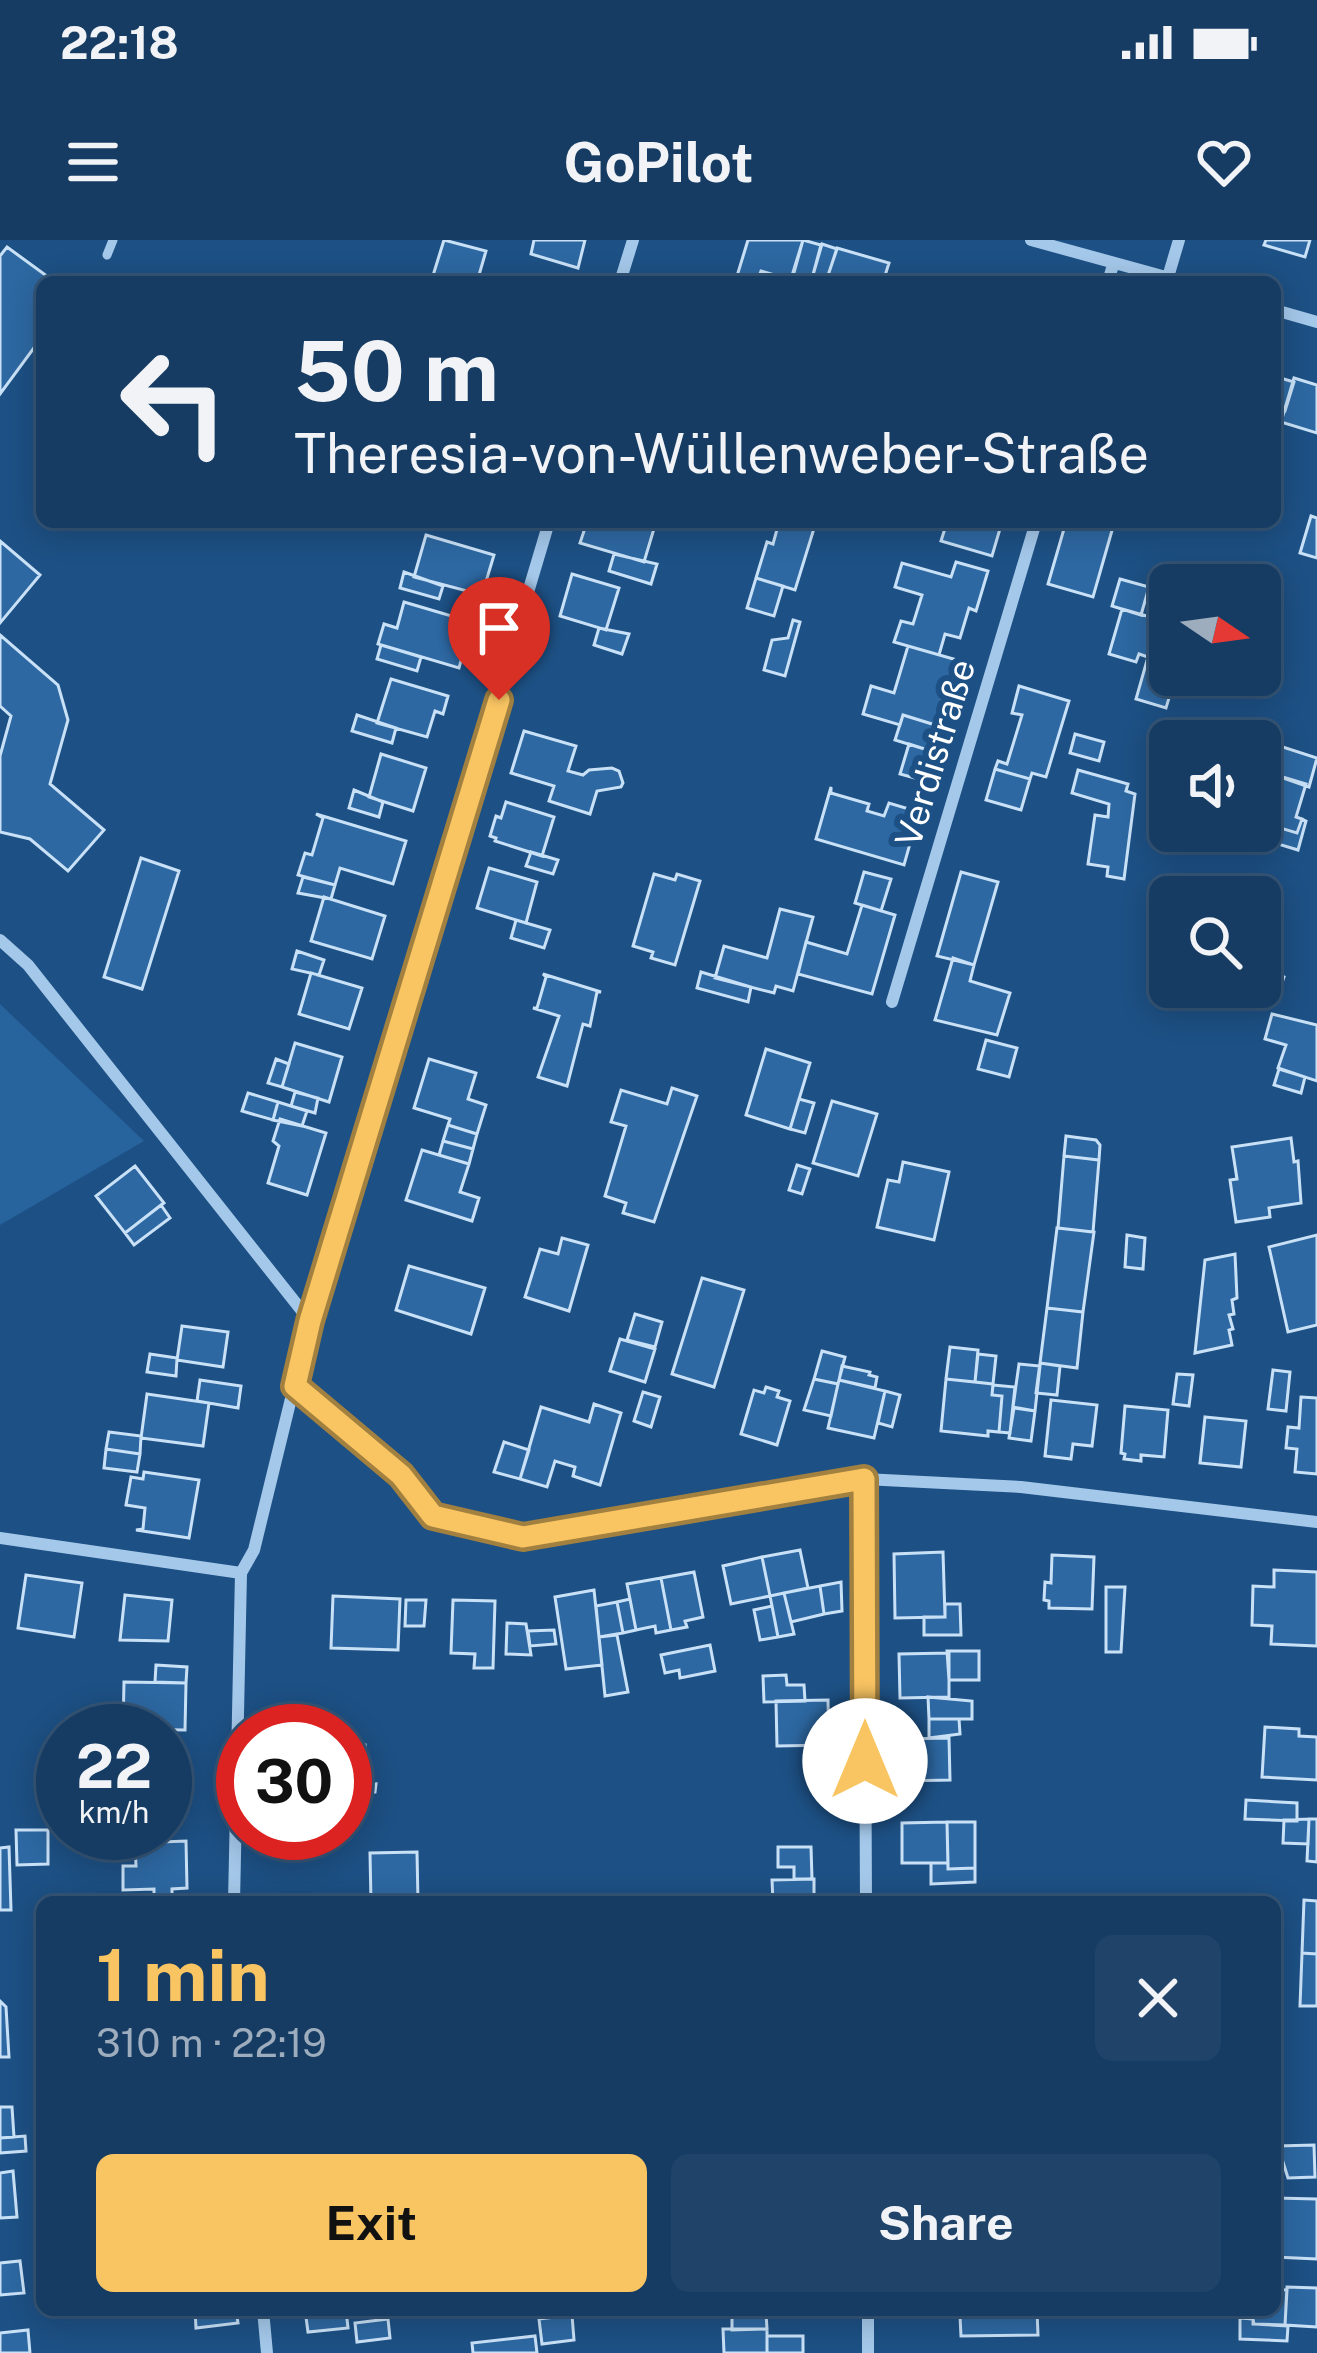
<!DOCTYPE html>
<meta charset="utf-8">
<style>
body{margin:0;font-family:"Public Sans",sans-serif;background:#1f4369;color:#f1f3f6;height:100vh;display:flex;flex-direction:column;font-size:45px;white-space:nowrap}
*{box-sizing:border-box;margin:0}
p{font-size:39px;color:#9eadbe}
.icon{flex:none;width:66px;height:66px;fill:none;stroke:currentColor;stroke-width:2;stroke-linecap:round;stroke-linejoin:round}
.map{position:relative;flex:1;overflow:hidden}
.details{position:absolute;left:36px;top:1656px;width:1245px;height:420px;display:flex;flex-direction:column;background:#163c63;border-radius:18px;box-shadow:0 6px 30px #0003,0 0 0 3px #355678}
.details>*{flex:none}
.hud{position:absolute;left:36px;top:36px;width:1245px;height:252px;border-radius:18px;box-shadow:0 6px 30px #0003,0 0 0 3px #355678;background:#163c63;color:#f1f3f6;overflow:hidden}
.needle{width:78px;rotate:103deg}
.fabs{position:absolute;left:1149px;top:324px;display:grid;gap:24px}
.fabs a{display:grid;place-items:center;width:132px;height:132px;border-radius:18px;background:#163c63;box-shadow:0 6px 30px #0003,0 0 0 3px #355678;font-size:60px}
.speed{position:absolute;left:36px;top:1464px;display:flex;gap:24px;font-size:60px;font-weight:700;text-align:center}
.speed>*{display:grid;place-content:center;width:156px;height:156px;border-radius:50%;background:#163c63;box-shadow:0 6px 30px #0003,0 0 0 3px #355678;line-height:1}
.speed small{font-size:30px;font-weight:400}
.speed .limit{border:18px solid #d22;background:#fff;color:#111}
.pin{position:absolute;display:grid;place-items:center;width:102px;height:102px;color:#fff;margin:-123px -51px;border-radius:50% 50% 50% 0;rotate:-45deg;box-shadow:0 0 12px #0007}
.pin .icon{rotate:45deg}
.me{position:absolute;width:132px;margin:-66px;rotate:0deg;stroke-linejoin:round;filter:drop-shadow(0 0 9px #0008)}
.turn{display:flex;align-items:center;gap:42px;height:252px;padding:0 60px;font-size:54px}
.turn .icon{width:156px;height:156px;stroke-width:2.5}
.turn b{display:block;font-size:84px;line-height:102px}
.round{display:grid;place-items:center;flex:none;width:126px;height:126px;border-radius:18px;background:#1f4369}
.headline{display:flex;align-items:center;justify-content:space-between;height:204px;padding:0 60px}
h1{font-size:72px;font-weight:700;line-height:90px;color:#f9c563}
.button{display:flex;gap:24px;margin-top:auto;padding:24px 60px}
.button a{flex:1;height:138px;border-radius:18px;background:#f9c563;color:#111;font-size:48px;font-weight:700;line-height:138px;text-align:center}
.button a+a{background:#1f4369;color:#f1f3f6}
.status{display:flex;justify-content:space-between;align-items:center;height:84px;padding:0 60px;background:#163c63;direction:ltr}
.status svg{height:33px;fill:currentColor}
header{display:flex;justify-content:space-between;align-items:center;height:156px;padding:0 60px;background:#163c63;font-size:54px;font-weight:700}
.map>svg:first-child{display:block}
.green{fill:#27639c}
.building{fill:#2d68a2;stroke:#c9e1f7;stroke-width:3}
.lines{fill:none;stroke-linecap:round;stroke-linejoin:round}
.lane{stroke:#a4c8ea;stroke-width:9}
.street{stroke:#a4c8ea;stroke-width:12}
.route-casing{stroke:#a28040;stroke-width:30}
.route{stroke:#f9c563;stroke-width:21}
.labels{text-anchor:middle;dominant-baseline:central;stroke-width:12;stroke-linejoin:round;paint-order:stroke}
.street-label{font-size:36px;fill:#fff;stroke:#1d5084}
</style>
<div class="status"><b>22:18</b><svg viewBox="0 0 49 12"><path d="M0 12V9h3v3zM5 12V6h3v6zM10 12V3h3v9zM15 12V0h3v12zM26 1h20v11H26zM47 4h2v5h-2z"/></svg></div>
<header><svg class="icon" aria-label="menu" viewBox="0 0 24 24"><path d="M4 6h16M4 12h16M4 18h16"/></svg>GoPilot<svg class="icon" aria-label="heart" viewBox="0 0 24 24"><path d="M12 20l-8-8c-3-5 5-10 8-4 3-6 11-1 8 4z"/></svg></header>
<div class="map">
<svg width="1317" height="2113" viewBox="0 0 1317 2113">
<rect width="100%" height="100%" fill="#1d5084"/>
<path class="green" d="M0 764 144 901 0 985Z"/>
<path class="building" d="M444 0 486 11 477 42H431Z
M534 0H585L578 28 531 14Z
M748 0H803L792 40 761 31 757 42 737 36Z
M803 0 821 5 811 42H790Z
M1266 0H1310L1305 17 1264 5Z
M822 4 837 9 827 38 811 42Z
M7 7 55 42H42V97L0 154V16Z
M837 8 889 23 883 42H826Z
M1277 137 1294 142 1285 171 1275 168Z
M1294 138 1317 145V193L1281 182Z
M1311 276 1317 278V318L1300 313Z
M587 282H656L644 322 580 303Z
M779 282H816L795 350 756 338 767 302 773 304Z
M947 282H1002L992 316 941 301Z
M1066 282H1095L1113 287 1093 357 1048 344Z
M426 295 494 315 482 355 414 337Z
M0 301 40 335 0 383Z
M614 314 657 324 651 344 609 331Z
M956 322 988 331 976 371 969 368 960 398 945 394 939 415 894 402 901 381 913 384 922 355 895 347 902 323 951 337Z
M404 332 443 346 439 359 400 348Z
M572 334 619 348 606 390 560 376Z
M756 338 783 346 774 376 747 368Z
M1120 339 1149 347 1141 375 1112 366Z
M404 362 472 382 459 428 378 404 384 384 397 388Z
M1122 369 1161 380 1159 385 1170 388V435H1176L1166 468 1136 459 1148 417 1139 414 1136 422 1109 414Z
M793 380 800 382 785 436 764 430 772 400 788 398Z
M599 388 629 394 622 414 594 405Z
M0 395 58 445 68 480 50 544 104 590 68 631 30 599 0 592V516L11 476 0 466Z
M381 405 421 417 417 431 377 419Z
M908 406 964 422 958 442 948 440 941 462 951 465 945 488 903 475 900 485 863 474 871 446 894 453Z
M391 439 448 456 443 474 435 471 427 497 377 483Z
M1019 446 1069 461 1046 537 1032 533 1030 539 995 529 998 521 1007 524 1022 475 1012 473Z
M357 475 396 488 392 503 352 491Z
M903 475 945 488 937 513 895 500Z
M524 491 576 506 568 531 583 535 589 530 612 528 619 531 623 543 621 547 597 551 590 574 549 561 554 546 511 533Z
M1075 494 1104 502 1099 521 1070 513Z
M1255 498 1317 518 1309 547 1260 530V501Z
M909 504 937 513 929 542 900 534Z
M381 514 426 528 413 571 369 557Z
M995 529 1030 539 1021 570 986 560Z
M1078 530 1128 544 1126 551 1135 554 1124 639 1107 636 1108 627 1088 624 1095 575 1108 577 1109 564 1072 553Z
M1260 530 1306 544 1296 577 1302 579 1297 593 1260 582Z
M831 547V553L869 564 867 571 884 576 889 563 919 572 904 625 816 599Z
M354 550 383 562 379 577 349 568Z
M506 562 554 577 542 616 495 601 496 598 490 596 496 576 501 578Z
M316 574 406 601 393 644 340 628 335 645 298 635 305 613 312 615 323 578Z
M1302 579 1306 581 1298 610 1235 591H1260V582L1297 593Z
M531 612 558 620 553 634 526 626Z
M141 618 179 631 142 749 104 737Z
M489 628 537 642 526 683 477 668Z
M864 632 891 639 881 671 855 663Z
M961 632 998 642 974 725 937 716Z
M654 634 675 640 677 634 700 641 675 725 651 718 653 712 633 706Z
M303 637 335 645 331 659 298 653Z
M324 657 385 676 372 719 311 701Z
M862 665 895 675 872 754 798 734 806 702 847 714Z
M780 669 813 677 793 751 776 746 774 753 715 738 724 706 767 718Z
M516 680 550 690 544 708 511 698Z
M297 711 324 720 319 735 292 729Z
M953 718 974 725 970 741 1010 753 997 795 935 780Z
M1260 729 1284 737 1277 757 1248 747H1260Z
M701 732 751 747 748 762 697 748Z
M311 733 362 748 349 789 299 774Z
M543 734 601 752H597L590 786 583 784 567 846 538 837 559 776 533 768H537L546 737Z
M1272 774 1317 785V841L1278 828 1286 805 1265 799Z
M986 800 1017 808 1009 837 978 829Z
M295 803 342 817 329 862 282 847Z
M766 809 810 823 790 889 746 875Z
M276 819 289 824 282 847 268 843Z
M429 819 476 833 468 859 486 865 477 894 448 885 450 879 414 868Z
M1279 829 1305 837 1301 853 1274 845Z
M672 848 697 856 654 982 623 973 626 963 605 956 626 886 611 882 621 850 667 864Z
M295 852 318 858 315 873 291 866Z
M248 853 278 862 273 880 242 871Z
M799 859 814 863 805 893 790 889Z
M832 861 877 874 858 936 813 923Z
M278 862 307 871 302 886 273 880Z
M280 879 326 893 307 955 268 943 279 906 273 901Z
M448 885 477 894 473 909 443 901Z
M1066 896 1096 900 1100 905 1099 920 1064 916Z
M1291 898 1294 922 1298 921 1301 963 1269 968 1270 977 1236 982 1230 940 1237 939 1232 907Z
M443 901 473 909 469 924 439 915Z
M422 910 469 924 460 952 479 958 472 981 406 960Z
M1064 916 1099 920 1093 992 1058 988Z
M903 922 949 932 934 1000 877 987 888 940 899 942Z
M797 925 810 929 802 954 789 950Z
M135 926 164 963 125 993 96 956Z
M161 965 170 978 134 1005 125 993Z
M1057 988 1094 992 1083 1072 1047 1068Z
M1127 995 1145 998 1143 1029 1125 1027Z
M1317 995V1085L1288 1092 1269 1007Z
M562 998 588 1005 569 1071 525 1057 540 1009 558 1014Z
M1235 1014 1237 1058 1232 1060 1234 1074 1229 1075 1233 1089 1229 1090 1232 1105 1195 1113 1205 1020Z
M409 1026 485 1048 471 1094 396 1070Z
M702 1038 744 1050 714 1147 672 1134Z
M1047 1068 1083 1072 1077 1128 1040 1123Z
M635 1074 662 1082 655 1107 627 1100Z
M182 1086 228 1092 223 1127 177 1120Z
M620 1099 655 1109 645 1142 610 1131Z
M950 1107 978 1110 975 1142 946 1139Z
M822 1111 845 1117 838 1144 814 1139Z
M150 1114 177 1118 176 1136 147 1132Z
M978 1114 996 1116 993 1144 975 1142Z
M1040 1123 1060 1126 1057 1155 1036 1153Z
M1019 1124 1040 1126 1035 1171 1013 1167Z
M842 1126 870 1132 869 1135 877 1137 875 1148 839 1140Z
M1273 1130 1290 1132 1286 1171 1268 1169Z
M1177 1134 1193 1135 1189 1166 1173 1164Z
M814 1139 838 1144 831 1176 804 1170Z
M946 1139 993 1144 992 1155 1002 1156 999 1192 988 1191V1196L941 1191Z
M200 1140 241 1146 238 1168 197 1161Z
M839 1140 885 1151 874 1198 828 1188Z
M993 1145 1015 1147 1010 1193 999 1192 1002 1156 992 1155Z
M766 1147 779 1151 777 1157 790 1161 777 1205 741 1194 754 1150 764 1153Z
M885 1151 900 1155 892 1187 878 1183Z
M643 1152 660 1157 651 1187 634 1181Z
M147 1154 209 1163 203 1206 141 1198Z
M1301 1157 1317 1158V1234L1295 1232 1297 1209 1286 1208 1288 1187 1299 1188Z
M1051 1160 1097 1165 1092 1206 1073 1204 1071 1219 1045 1216Z
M594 1164 621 1173 600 1245 573 1236 575 1227 555 1221 547 1247 520 1239 541 1167 589 1182Z
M1125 1166 1168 1170 1164 1217 1141 1215V1221L1124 1219 1125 1214 1121 1213Z
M1014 1168 1035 1171 1031 1201 1009 1198Z
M1205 1177 1246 1181 1241 1227 1200 1223Z
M109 1192 141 1196 140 1214 106 1209Z
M504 1202 529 1210 520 1239 494 1232Z
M106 1209 140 1214 137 1232 104 1228Z
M144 1232 199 1240 189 1298 136 1290 143 1289 145 1268 126 1265 131 1237 143 1239Z
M800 1310 808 1348 770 1356 762 1317Z
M943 1312 945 1377 895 1378 894 1314Z
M1052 1315 1094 1317 1092 1369 1049 1368V1361L1044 1360 1045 1342 1051 1343Z
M762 1317 770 1356 731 1364 723 1326Z
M1274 1330 1317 1332V1406L1271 1404 1272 1386 1252 1385 1253 1346 1274 1347Z
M694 1332 703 1377 685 1381 687 1387 671 1390 661 1338Z
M26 1335 82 1343 74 1397 18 1388Z
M661 1338 671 1390 656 1393 655 1386 636 1390 627 1344Z
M841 1342 842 1371 824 1374 820 1346Z
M820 1346 824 1374 791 1382 784 1353Z
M1106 1347H1125L1121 1412H1106Z
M594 1350 602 1425 566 1429 555 1357Z
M784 1353 794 1394 778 1397 770 1356Z
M125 1355 172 1360 168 1401 120 1400Z
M333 1356 400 1359 398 1410 331 1408Z
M630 1359 636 1390 623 1393 617 1362Z
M406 1360H426L424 1386H405Z
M453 1360 495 1361 493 1428H474L475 1414 451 1413Z
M617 1362 623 1393 599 1397 596 1366Z
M945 1364H960L961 1395H924V1377H945Z
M772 1366 778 1397 760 1400 754 1370Z
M507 1383 526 1384 531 1415 506 1414Z
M554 1390 556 1404 530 1406 528 1391Z
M617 1395 628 1452 605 1456 599 1397Z
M710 1405 715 1431 680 1438 679 1430 665 1433 661 1415Z
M947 1411H979V1440H949Z
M949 1413V1457L900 1458 899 1414Z
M156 1425 187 1427 186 1443 155 1442Z
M786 1435 787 1445H804L805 1461 764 1462 763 1436Z
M124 1442 186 1443 185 1490 123 1489Z
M928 1457 972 1461V1479H929Z
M828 1460 829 1505 777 1506 776 1461Z
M929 1479H959L960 1494 929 1498Z
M1265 1487 1299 1489V1496L1317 1497V1540L1262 1537Z
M949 1498 950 1540 901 1541V1499Z
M350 1505H365V1545L376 1544 375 1552H350Z
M184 1525 185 1566H165V1526Z
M1246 1560 1297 1563V1581L1245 1579Z
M1309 1579H1317V1622L1307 1621Z
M1309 1579 1308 1604 1283 1603 1284 1580Z
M947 1582H975V1628L948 1629Z
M947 1582 948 1623H902V1583Z
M16 1590H48V1624L17 1625Z
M186 1601 187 1648 172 1649V1656L154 1657V1649L123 1650V1626H136L135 1603Z
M9 1607 11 1670H0V1608Z
M778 1607H811L812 1639H794V1627H778Z
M417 1612 418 1662H371L370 1613Z
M931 1623H948V1629L975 1628V1642L931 1644Z
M814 1639V1662H773L772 1640Z
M1304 1660 1317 1661V1714L1302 1713Z
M1302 1713 1317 1714V1766H1300Z
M0 1761 6 1767 9 1817H0Z
M0 1867H12L14 1897 0 1898Z
M25 1896 26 1911 0 1913V1898Z
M1314 1905 1315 1937 1288 1938 1278 1906Z
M13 1931 17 1977 0 1978V1933Z
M1275 1958 1317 1959V2019L1275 2017Z
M20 2021 24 2053 0 2055V2023Z
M1287 2047 1317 2048V2087L1285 2085Z
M1275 2049 1287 2050 1285 2085 1253 2084V2070H1275Z
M195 2070H236L238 2083 196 2088Z
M305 2070H346L348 2088 308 2092Z
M976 2070H1037L1038 2095 961 2096 960 2076H976Z
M732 2073H766L767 2089 732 2090Z
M572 2075 574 2100 542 2104 539 2079Z
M1240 2078 1253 2079 1254 2084 1288 2086 1287 2101 1240 2099Z
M388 2079 390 2098 357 2102 355 2083Z
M723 2089H767V2113H724Z
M28 2090 30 2113H0V2093Z
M535 2096 537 2113H473L472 2103Z
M767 2096H803V2113H767Z"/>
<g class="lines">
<path class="lane" d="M107 15 113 0"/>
<path class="street" d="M1031 0 1184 42
M1168 37 1179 0
M620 42 633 0
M1108 42 1113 25
M1275 70 1317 82
M0 700 28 725 310 1081 254 1310 241 1333 234 1662
M892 762 1036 282
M310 1081 549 282
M295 1146 401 1235 433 1276 523 1297 864 1239 1021 1247 1317 1282
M864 1239 866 1662
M0 1298 241 1333
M263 2070 267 2113
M868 2070V2113"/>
</g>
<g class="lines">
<g class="route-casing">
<path id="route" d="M499 460 310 1081 295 1146 401 1235 433 1276 523 1297 864 1239 865 1521"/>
</g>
<use href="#route" class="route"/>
</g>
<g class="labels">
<g class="street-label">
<text transform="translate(935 513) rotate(-73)">Verdistraße</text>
</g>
</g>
</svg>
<div class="fabs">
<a><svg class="needle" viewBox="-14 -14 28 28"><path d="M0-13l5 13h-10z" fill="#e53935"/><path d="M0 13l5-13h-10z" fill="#9eadbe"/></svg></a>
<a><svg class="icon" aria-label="sound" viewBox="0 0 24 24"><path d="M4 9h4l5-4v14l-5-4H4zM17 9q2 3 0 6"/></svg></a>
<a><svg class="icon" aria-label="search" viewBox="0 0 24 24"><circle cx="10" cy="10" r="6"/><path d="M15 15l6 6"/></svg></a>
</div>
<div class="speed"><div>22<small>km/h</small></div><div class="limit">30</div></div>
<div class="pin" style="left:499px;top:460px;background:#d93025"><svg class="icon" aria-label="arrive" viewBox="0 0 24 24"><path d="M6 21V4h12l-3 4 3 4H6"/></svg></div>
<svg class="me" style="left:865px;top:1521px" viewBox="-20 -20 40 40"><circle r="19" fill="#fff"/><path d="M0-13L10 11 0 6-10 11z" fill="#f9c563"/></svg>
<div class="hud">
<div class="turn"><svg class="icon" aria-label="left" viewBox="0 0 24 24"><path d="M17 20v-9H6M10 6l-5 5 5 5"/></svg><div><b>50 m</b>Theresia-von-Wüllenweber-Straße</div></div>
</div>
<section class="details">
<div class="headline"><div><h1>1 min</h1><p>310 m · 22:19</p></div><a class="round"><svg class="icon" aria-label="close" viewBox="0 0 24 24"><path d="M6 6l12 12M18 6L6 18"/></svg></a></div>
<div class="button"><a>Exit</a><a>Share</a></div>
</section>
</div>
